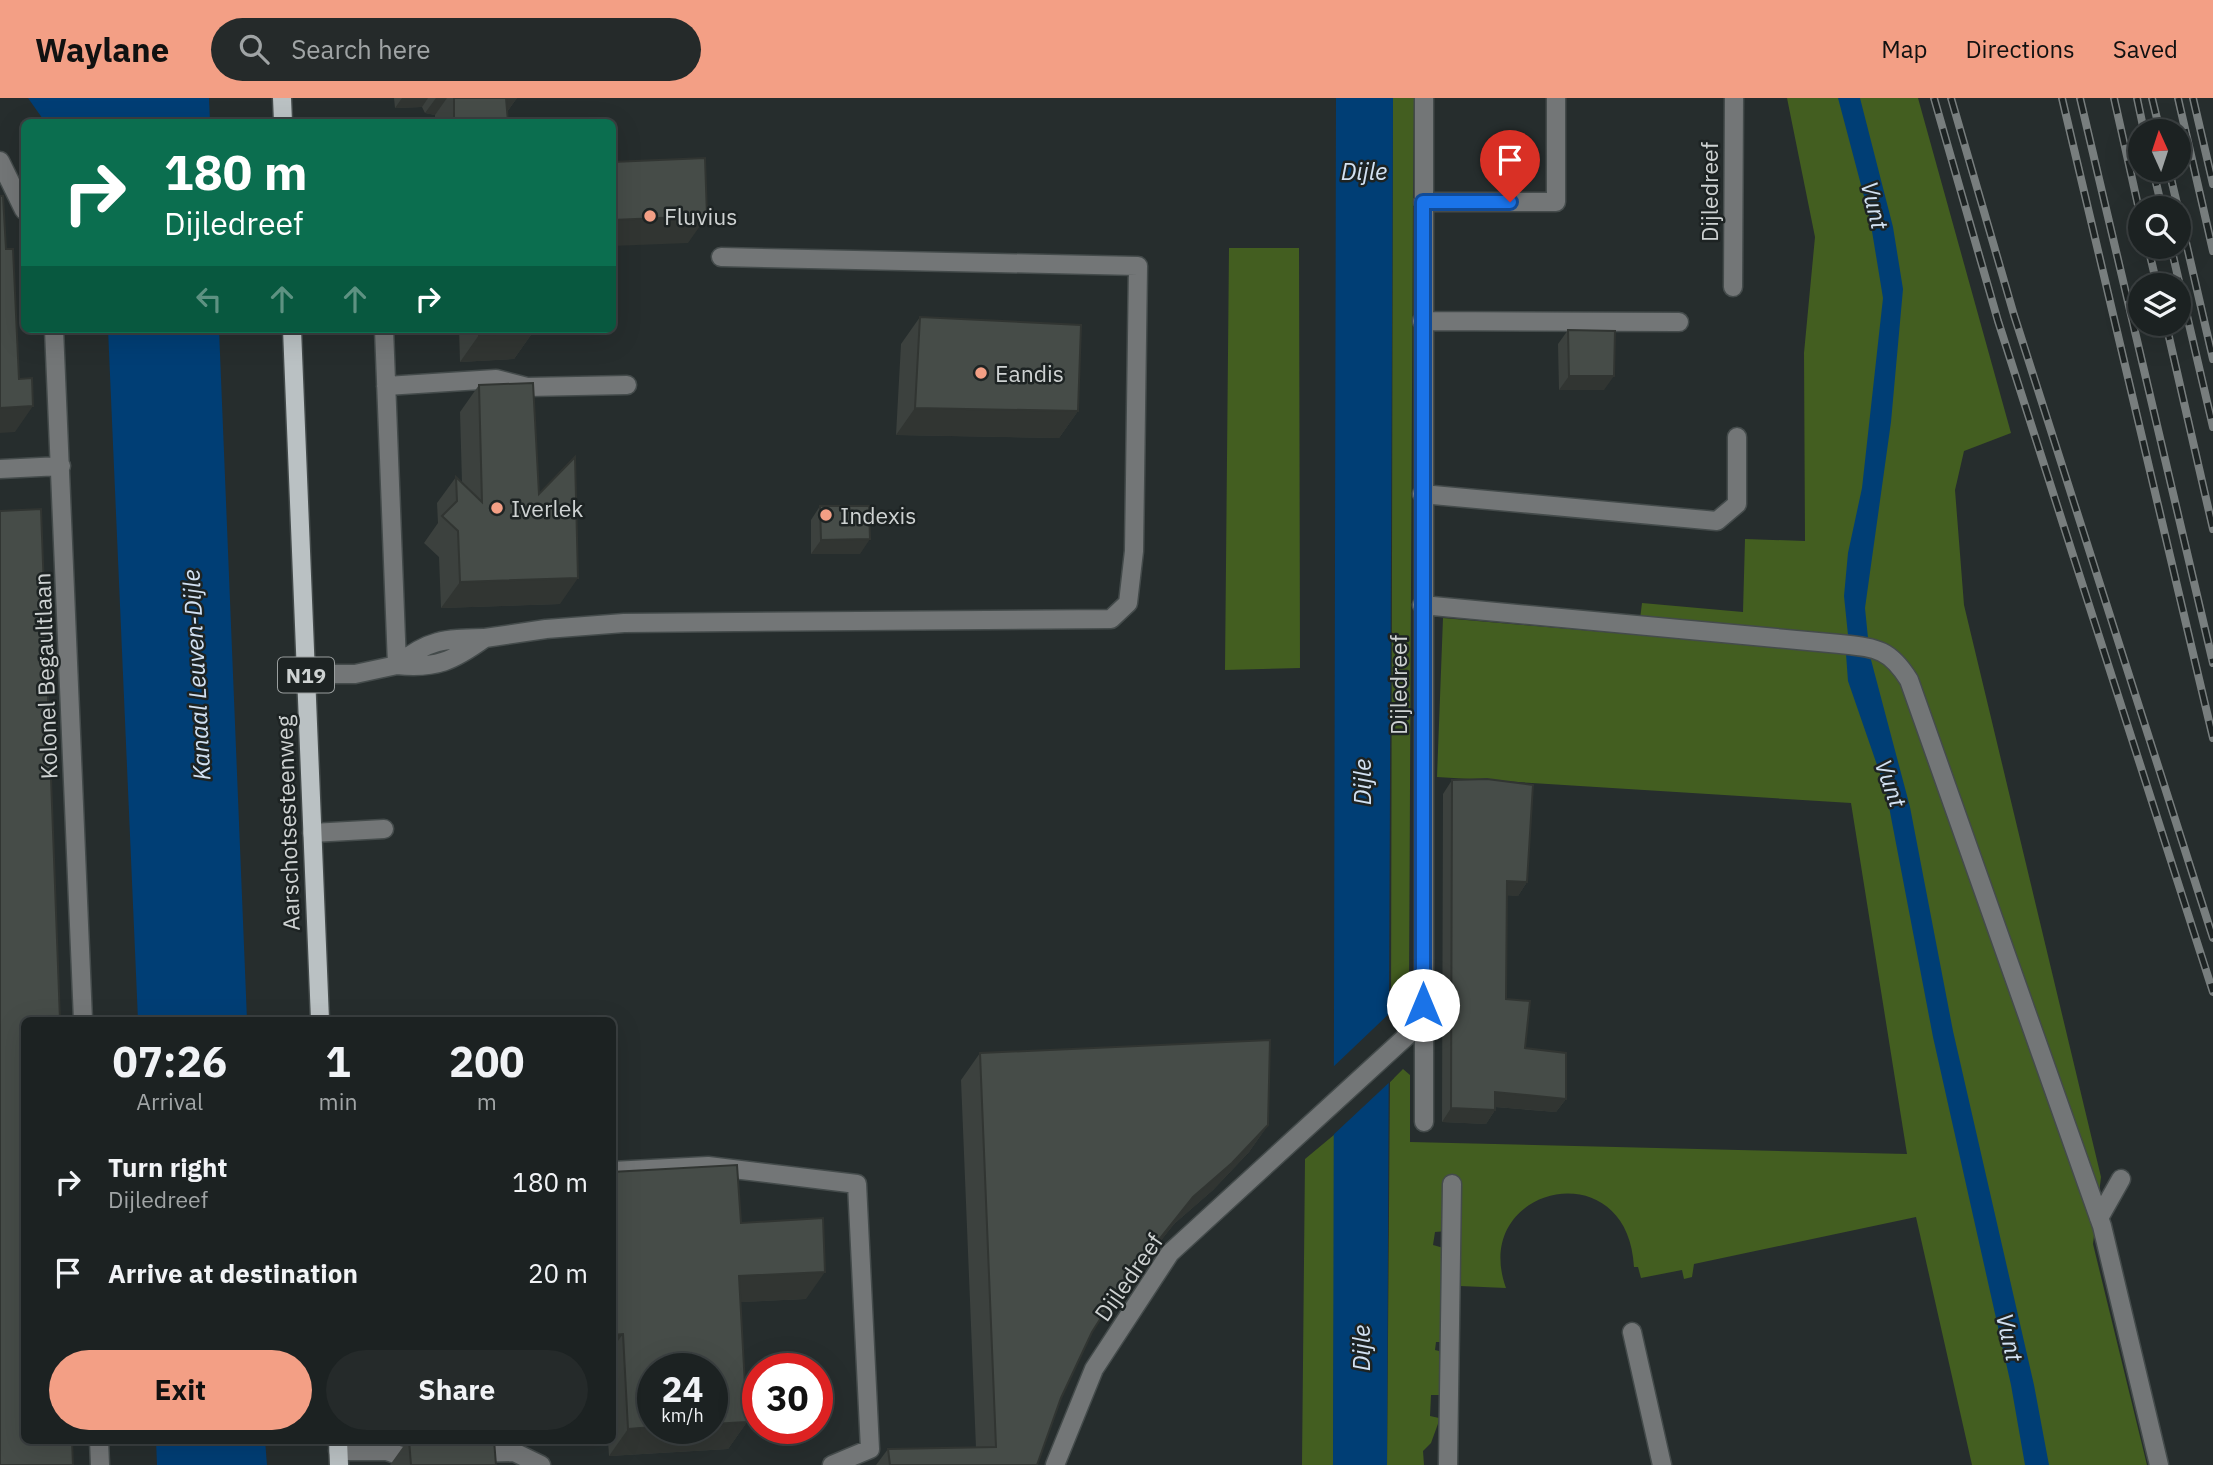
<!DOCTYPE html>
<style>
body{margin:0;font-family:"IBM Plex Sans",sans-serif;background:#252a2a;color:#f1f3f6;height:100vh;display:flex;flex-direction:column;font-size:26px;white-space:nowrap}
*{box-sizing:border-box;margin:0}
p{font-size:23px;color:#a0a4a5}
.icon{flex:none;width:38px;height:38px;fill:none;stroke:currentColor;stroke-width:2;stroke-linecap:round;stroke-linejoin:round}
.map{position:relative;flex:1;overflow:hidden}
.side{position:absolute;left:21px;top:919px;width:595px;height:427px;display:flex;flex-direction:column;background:#1c2222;border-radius:10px;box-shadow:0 7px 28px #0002,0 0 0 2px #3a3f40}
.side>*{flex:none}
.hud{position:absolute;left:21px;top:21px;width:595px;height:214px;border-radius:10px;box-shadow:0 7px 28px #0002,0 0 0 2px #3a3f40;background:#0b6e4f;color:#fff;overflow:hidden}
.needle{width:46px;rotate:357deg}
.fabs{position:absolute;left:2128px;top:21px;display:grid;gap:14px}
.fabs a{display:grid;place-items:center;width:63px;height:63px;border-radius:50%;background:#1c2222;box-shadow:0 7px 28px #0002,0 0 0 2px #3a3f40;font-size:35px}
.speed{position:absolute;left:637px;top:1255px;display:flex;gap:14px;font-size:35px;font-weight:700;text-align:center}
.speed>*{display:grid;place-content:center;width:91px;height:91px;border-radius:50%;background:#1c2222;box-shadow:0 7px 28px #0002,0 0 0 2px #3a3f40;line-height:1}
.speed small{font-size:18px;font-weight:400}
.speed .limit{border:10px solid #d22;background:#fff;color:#111}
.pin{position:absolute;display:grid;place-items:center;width:60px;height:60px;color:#fff;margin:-72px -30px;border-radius:50% 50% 50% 0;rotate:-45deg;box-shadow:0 0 7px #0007}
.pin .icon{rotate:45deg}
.me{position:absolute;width:77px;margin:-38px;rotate:0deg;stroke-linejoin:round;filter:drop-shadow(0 0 5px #0008)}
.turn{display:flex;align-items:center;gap:24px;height:147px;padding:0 28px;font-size:32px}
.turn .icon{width:91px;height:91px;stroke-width:2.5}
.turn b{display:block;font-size:49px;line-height:60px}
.lanes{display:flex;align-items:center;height:66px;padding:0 28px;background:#0003;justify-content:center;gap:35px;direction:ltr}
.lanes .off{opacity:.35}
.eta{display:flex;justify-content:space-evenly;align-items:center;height:119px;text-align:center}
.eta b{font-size:42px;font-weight:700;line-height:49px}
.cta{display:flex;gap:14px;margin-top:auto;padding:14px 28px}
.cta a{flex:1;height:80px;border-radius:42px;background:#f39f85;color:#111;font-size:28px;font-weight:700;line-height:80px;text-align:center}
.cta a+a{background:#252a2a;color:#f1f3f6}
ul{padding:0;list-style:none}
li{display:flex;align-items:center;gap:21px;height:91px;padding:0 28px}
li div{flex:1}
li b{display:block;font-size:26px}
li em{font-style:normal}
header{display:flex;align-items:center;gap:42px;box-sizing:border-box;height:98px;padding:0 35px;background:#f39f85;color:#111}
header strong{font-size:33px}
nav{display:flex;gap:38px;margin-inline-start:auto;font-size:24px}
.search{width:490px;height:63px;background:#252a2a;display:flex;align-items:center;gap:18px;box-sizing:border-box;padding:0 24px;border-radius:38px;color:#a0a4a5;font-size:26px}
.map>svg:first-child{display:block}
.green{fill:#435e20}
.water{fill:#003e75}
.pier{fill:#262d2d}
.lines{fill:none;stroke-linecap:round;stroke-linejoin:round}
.minor-casing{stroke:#444b4b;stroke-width:21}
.major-casing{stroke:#444b4b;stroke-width:21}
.minor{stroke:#737677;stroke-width:18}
.major{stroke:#bac1c3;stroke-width:18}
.rail-casing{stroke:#787e7e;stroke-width:8}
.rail{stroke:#1d2323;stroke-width:5;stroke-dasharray:16;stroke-linecap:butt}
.wall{fill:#3c413e}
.shaded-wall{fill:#313532}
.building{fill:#464c48;stroke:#313532;stroke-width:2}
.route-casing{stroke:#114b97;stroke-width:18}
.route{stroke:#1a73e8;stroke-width:12}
.poi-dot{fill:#f39f85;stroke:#1d2323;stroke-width:2.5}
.labels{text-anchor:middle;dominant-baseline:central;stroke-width:5;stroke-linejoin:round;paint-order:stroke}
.shield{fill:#1d2323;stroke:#999e9e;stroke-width:2}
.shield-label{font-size:21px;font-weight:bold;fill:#ced2d2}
.street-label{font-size:23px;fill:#ced2d2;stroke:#1d2323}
.poi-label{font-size:23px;fill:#ced2d2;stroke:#1d2323;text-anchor:start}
.water-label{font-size:24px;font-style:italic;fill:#d2e1f2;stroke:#1d2323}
</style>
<header>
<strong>Waylane</strong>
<div class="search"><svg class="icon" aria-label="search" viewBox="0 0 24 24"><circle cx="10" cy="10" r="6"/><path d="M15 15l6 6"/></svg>Search here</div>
<nav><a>Map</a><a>Directions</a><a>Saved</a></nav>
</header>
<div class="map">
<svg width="2213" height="1367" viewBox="0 0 2213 1367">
<rect width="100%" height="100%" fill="#262d2d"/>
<path class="green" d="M1393 0H1414L1413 95 1409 889H1403L1402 904 1391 915Z
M1787 0H1918L2011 335 1964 353 1955 392 1964 507 2101 1079 2093 1146 2147 1367H1972L1916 1119 1694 1166 1692 1179 1684 1181 1682 1172 1641 1180 1638 1169H1634C1628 1051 1469 1088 1506 1190L1460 1188V1093L1447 1133 1435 1134 1433 1147 1447 1151 1448 1244H1436L1435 1252 1439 1253 1445 1297H1431L1430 1318 1439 1320V1323L1431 1345 1423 1353 1424 1367H1387L1390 984 1403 971 1410 977V1044L1907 1056 1851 705 1437 679 1443 520 1638 537 1642 505 1743 514 1745 441 1805 443 1804 255 1815 139Z
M1229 150H1299L1300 570 1225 572Z
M1335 1036 1333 1367H1302L1305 1061Z"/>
<path class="water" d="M28 0H209L210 24H45Z
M1336 0H1393L1387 1367H1333Z
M1838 0H1860L1893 129 1903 191 1891 324 1865 510 1868 540 1848 537 1844 498 1848 455 1862 390 1883 200 1870 121Z
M108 231H219L247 922H138Z
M1846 556 1870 558 1910 709 1953 933 2034 1287 2049 1367H2025L2011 1287 1933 939 1886 693 1848 583Z
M156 1342H265L267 1367H157Z"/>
<path class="pier" d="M1394 911V980L1331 1039V971Z"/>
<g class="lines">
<g class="minor-casing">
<path id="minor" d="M0 63 24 112
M1423 104H1556V0
M1733 189 1734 0
M1422 223 1679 224
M54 231 83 922
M386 288 496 281 527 289 627 287
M0 371 61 368
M1422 396 1717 423 1737 406V339
M1422 507 1840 546C1876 550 1889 550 1909 582L2102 1128 2159 1367
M485 540 546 531 624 525 1111 521 1128 505 1134 453 1138 168 721 159
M485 540C453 563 436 571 397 567 428 541 445 541 485 540Z
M306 576H355L397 567 384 231
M312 735 384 731
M1424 1024V0
M612 1073 708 1068 857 1086 870 1351 832 1367
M2099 1120 2121 1081
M1632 1234 1662 1367
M99 1342 100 1367
M338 1353H387L401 1358 418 1357
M471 1355 514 1354 541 1367
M1055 1367 1094 1271 1170 1155 1422 924
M1448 1367 1452 1086"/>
</g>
<g class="major-casing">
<path id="major" d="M282 0 283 24
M292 231 320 922
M338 1342 339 1367"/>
</g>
<use href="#minor" class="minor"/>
<use href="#major" class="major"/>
<g class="rail-casing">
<path id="rail" d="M1934 0 1998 223 2213 894
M1951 0 2014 217 2213 840
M2062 0 2213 640
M2080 0 2213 565
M2114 0 2140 116
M2137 0 2144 33
M2152 0 2160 33
M2178 0 2213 153
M2193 0 2213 86
M2153 72 2162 110
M2169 72 2178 110
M2179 114 2213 261
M2148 149 2157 187
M2171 149 2213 329
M2166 226 2213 431"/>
</g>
<use href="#rail" class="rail"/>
</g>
<path class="wall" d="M394 0H517L507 14 508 24H435V17L425 15 422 9 395 10Z
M920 219 1078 313 1059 340 896 337 901 246Z
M459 231H532L533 234 514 261 460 264Z
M1568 232 1604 292H1559L1558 246Z
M479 287 539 396 560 506 441 510 439 459 424 445 438 425 437 405 456 379 462 385 460 314Z
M820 408 860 456H811V422Z
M1452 682 1527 784 1518 798 1507 797 1506 901 1525 950 1566 1001 1556 1014 1495 1009V1012L1486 1026 1442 1024 1443 696Z
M980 955 1268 1027 1249 1054 1213 1092 1174 1126 1108 1209 1092 1234 1061 1300 1037 1367H876L888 1351 976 1350 961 982Z
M612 1074 741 1125 806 1201 740 1204 747 1324 728 1351 609 1358 608 1342H612Z
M391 1342H494L411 1367H390L405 1346Z"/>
<path class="shaded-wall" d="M402 0H428L422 9 395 10Z
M436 0H447L435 17 425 15Z
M501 0H517L502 21Z
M707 118 688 145 612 148V122Z
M533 234 514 261 460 264 479 237Z
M1569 278H1614L1604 292H1559Z
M33 308 15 334 0 335V310Z
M915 310 1078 313 1059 340 896 337Z
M870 441 860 456H811L821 442Z
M578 480 560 506 441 510 460 484Z
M1507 783 1527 784 1518 798 1497 797Z
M1495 994 1566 1001 1556 1014 1485 1008Z
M1451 1010 1495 1012 1486 1026 1442 1024Z
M1268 1027 1249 1054 1213 1092 1174 1126 1099 1220 1118 1193 1193 1099Z
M825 1174 806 1201 720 1205 739 1178Z
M623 1236 612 1251V1237Z
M747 1324 728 1351 609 1358 628 1331 653 1329 712 1330V1326Z
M391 1342H408L405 1346 403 1347Z"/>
<path class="building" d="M454 0H506L508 24H454Z
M705 60 707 118 612 122V64Z
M0 98H3L6 151H13L19 281 32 280 33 308 0 310Z
M920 219 1081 227 1078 313 915 310Z
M479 231H532L533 234 479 237Z
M1568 232 1615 233 1614 278H1569Z
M533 285 539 396 575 359 578 480 460 484 458 433 442 418 457 403 456 379 482 404 479 287Z
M820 408H869L870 441 821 442Z
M41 411 60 922H24V1342H72L73 1367H0V413Z
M1487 681 1533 687 1527 784 1507 783 1506 901 1530 903 1525 950 1566 955V1001L1495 994V1012L1451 1010 1452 682Z
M1270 942 1268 1027 1232 1065 1193 1099 1118 1193 1092 1234 1061 1300 1037 1367H890L888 1351 996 1349 980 955Z
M737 1067 741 1125 823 1120 825 1174 739 1178 747 1324 712 1326V1270H653V1329L628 1331 623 1236 612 1237V1074Z
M409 1342H494L496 1367H411Z"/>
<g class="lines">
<g class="route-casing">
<path id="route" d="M1423 907V104H1510"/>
</g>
<use href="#route" class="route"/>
</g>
<g class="poi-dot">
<circle cx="650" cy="118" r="7"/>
<circle cx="981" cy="275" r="7"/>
<circle cx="497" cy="410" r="7"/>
<circle cx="826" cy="417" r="7"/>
</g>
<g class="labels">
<rect class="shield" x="278" y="559.5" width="56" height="35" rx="5"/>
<g class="shield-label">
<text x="306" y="577">N19</text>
</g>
<g class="street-label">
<text transform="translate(1709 94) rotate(-90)">Dijledreef</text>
<text transform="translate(45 578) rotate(-92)">Kolonel Begaultlaan</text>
<text transform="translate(1398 587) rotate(-90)">Dijledreef</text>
<text transform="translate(287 725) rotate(-92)">Aarschotsesteenweg</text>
<text transform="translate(1128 1179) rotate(-55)">Dijledreef</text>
</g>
<g class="poi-label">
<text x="664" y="118">Fluvius</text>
<text x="995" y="275">Eandis</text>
<text x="511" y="410">Iverlek</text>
<text x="840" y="417">Indexis</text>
</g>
<g class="water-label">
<text x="1364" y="73">Dijle</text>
<text transform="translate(1875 107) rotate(76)">Vunt</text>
<text transform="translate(196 577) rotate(-93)">Kanaal Leuven-Dijle</text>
<text transform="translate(1362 684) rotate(-90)">Dijle</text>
<text transform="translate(1891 685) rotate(70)">Vunt</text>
<text transform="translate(2010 1239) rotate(77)">Vunt</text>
<text transform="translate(1361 1250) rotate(-90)">Dijle</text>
</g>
</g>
</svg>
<div class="fabs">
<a><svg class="needle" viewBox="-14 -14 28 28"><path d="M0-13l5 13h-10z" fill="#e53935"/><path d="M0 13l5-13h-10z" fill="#a0a4a5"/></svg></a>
<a><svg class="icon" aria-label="search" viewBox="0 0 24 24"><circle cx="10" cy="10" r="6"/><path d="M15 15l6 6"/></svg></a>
<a><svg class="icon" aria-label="layers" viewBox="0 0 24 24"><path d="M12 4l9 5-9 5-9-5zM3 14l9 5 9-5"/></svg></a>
</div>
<div class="speed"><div>24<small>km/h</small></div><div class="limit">30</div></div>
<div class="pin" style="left:1510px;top:104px;background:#d93025"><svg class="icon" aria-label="arrive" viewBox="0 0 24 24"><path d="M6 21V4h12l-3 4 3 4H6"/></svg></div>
<svg class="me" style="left:1423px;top:907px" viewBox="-20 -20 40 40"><circle r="19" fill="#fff"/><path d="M0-13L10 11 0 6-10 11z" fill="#1a73e8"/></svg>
<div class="hud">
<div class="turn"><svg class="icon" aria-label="right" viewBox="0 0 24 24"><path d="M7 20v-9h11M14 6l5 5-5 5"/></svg><div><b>180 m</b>Dijledreef</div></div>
<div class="lanes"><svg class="icon off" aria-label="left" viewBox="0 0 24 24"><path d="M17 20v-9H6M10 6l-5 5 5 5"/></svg><svg class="icon off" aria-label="ahead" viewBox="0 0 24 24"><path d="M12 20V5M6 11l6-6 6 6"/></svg><svg class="icon off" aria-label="ahead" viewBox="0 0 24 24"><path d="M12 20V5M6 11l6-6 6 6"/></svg><svg class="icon" aria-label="right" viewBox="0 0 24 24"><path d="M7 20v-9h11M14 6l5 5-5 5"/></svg></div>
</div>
<section class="side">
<div class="eta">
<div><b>07:26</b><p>Arrival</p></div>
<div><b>1</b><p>min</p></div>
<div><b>200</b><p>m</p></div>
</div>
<ul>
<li><svg class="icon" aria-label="right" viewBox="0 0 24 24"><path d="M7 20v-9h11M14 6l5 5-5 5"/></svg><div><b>Turn right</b><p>Dijledreef</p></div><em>180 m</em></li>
<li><svg class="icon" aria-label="arrive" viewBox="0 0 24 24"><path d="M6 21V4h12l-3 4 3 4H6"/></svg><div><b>Arrive at destination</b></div><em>20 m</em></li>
</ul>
<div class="cta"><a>Exit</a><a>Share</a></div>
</section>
</div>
